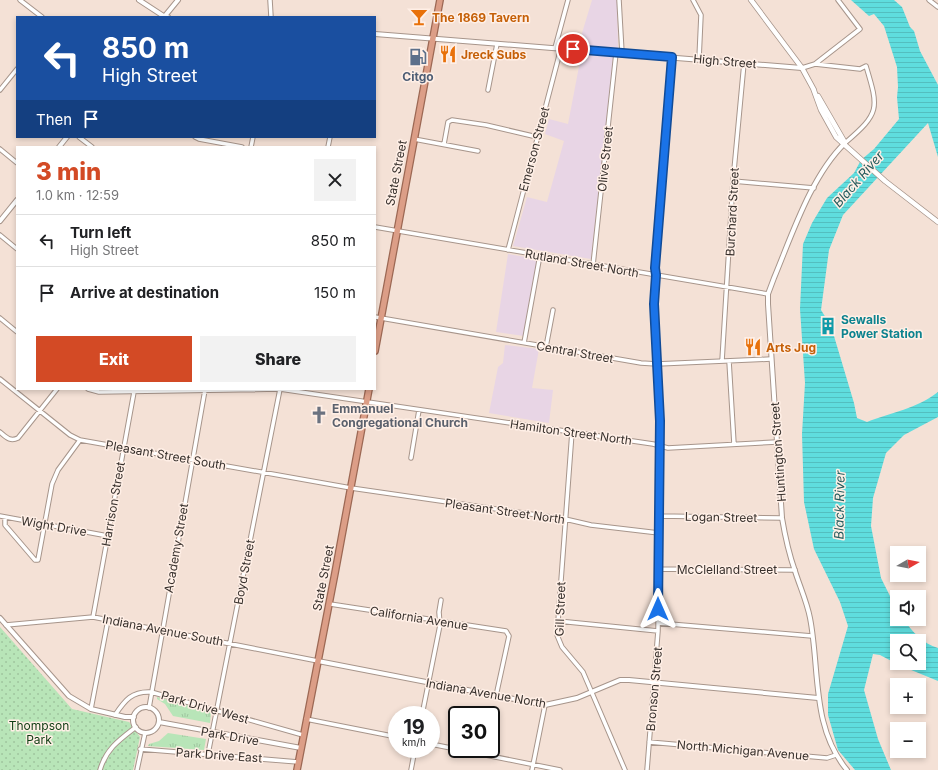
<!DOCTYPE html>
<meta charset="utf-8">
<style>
body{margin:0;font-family:Inter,sans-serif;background:#f2f2f2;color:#202124;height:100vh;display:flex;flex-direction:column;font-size:15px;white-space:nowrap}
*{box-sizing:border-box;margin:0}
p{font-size:13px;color:#757577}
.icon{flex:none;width:22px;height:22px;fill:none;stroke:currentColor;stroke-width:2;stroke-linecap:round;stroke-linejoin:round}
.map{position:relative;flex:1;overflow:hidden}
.side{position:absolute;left:16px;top:146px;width:360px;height:244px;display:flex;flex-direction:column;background:#fff;border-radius:0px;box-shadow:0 2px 6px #0003}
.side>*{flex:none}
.top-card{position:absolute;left:16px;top:16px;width:360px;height:122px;border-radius:0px;box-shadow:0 2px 6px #0003;background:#1a4fa0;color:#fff;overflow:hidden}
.needle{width:26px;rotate:81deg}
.tools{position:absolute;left:890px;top:546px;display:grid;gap:8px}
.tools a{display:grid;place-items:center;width:36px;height:36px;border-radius:0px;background:#fff;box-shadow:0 2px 6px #0003;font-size:20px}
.speed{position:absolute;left:388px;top:706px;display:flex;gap:8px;font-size:20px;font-weight:700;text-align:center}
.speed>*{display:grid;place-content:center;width:52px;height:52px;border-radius:50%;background:#fff;box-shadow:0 2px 6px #0003;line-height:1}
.speed small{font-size:10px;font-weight:400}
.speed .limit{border:2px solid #111;border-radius:6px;background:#fff;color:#111}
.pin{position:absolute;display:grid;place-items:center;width:34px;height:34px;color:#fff;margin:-17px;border:2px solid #fff;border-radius:50%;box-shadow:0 1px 4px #0007}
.me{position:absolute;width:44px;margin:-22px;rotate:0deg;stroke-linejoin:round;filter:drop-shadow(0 0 3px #0008)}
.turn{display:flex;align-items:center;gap:14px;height:84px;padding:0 20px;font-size:18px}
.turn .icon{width:52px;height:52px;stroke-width:2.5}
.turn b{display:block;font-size:28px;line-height:34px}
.then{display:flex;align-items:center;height:38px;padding:0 20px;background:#0003;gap:8px;font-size:15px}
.round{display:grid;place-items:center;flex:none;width:42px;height:42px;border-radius:0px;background:#f2f2f2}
.head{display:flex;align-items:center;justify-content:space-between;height:68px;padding:0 20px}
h1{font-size:24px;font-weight:800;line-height:30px;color:#d34a25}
.action{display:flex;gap:8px;margin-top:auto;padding:8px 20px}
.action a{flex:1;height:46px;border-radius:0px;background:#d34a25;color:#fff;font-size:16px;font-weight:800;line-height:46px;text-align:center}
.action a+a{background:#f2f2f2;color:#202124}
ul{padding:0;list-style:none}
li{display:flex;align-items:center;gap:12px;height:52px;padding:0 20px;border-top:1px solid #e0e0e0}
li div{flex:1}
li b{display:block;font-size:15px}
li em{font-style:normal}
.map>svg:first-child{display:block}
.industrial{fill:#e8d5e5}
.grass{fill:url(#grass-tufts)}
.park{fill:url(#park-dots)}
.water{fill:url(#water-rules);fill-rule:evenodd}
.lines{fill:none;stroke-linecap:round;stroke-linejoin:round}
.minor-casing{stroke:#a7958b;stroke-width:5.5}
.tertiary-casing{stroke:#a7958b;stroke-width:6}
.secondary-casing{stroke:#a7958b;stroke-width:6}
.trunk-casing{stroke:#9c6854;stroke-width:8}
.minor{stroke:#fff;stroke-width:3.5}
.tertiary{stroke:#fff;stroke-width:4}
.secondary{stroke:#fff;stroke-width:4.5}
.trunk{stroke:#dc9e87;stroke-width:5.5}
.route-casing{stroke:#114b97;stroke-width:10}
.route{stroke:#1a73e8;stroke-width:7}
.labels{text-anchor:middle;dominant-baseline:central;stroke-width:3;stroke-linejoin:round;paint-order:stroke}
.food-label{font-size:12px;font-weight:bold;fill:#c56008;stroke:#ffefe6;text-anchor:start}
.street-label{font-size:12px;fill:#37302c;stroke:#ffefe6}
.service-label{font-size:12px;font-weight:bold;fill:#4e5e75;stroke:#ffefe6}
.culture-label{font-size:12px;font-weight:bold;fill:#0d838f;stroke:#ffefe6;text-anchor:start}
.worship-label{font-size:12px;font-weight:bold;fill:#5b616d;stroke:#ffefe6;text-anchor:start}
.park-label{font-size:12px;fill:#0e3c12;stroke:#ffefe6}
.water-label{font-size:13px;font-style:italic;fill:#265c5d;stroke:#ffefe6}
</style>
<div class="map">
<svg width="938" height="770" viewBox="0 0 938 770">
<defs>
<pattern id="grass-tufts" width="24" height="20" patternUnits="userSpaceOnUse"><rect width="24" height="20" fill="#b8e5b8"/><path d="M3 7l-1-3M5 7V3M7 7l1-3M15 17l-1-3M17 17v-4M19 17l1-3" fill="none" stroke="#9fc59e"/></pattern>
<pattern id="park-dots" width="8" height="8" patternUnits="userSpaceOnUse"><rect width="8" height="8" fill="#b8e5b8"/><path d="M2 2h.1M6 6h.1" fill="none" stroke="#9fc59e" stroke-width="1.8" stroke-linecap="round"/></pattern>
<pattern id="water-rules" width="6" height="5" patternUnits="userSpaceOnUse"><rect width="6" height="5" fill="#5fddde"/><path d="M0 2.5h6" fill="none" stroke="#53bebf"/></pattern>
</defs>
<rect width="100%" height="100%" fill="#f4e1d6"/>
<path class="industrial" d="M592 0H617L618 47 613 59 591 259 513 246 527 197 547 202 564 141 545 134 549 119 568 124 581 56 579 43Z
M508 254 537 259 524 336 496 332Z
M505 345 539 349 532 388 553 390 549 423 489 413 498 367 503 363Z"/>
<path class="grass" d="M157 697 211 712 210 723 173 716 165 704 157 699Z
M168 733 206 739 204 750 148 746 149 744 159 741Z"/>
<path class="park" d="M0 627 72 709 129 722 140 737 133 770H0Z"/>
<path class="water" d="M851 0H894L902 7 910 27 914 31 920 51 938 85V157L928 123 843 215 829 250 821 310 831 326 854 403 857 418 867 422C890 413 918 408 938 392V417L904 435 886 453 873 498 871 526 881 578 897 610V619H903C912 631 923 644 938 648V681L899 665 880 655 873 654 864 690 878 739 891 770H855L838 750 828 715V694L848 626 840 602 814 549 804 502 802 434 805 383 800 309 803 244 812 223 827 198 854 173 861 160 874 149 899 119 897 97 898 87 897 67 884 26 874 14 869 16ZM897 641H919V663H897Z"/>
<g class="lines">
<g class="minor-casing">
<path id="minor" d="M20 0 42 17
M270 0 271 17
M619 0 622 53
M693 0 701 15 699 59
M929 0 938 7
M555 48 568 0
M815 64 860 69 866 66C879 109 880 113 845 143
M802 68 815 64 860 29 838 0
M0 90 17 69
M488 90 497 44
M79 137 92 147
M195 137 199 139 242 147
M414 139 478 151
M444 144 448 122 452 120 486 125 537 137
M251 147 253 137
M328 147 330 137
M0 149 17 163
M733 181 814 188
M375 227 768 294
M0 235 17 249
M508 250 561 48
M593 265 616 53
M375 317 641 363 657 364 771 359
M0 318 17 332
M524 343 540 255
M546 347 553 310
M722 361 733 181 744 63
M729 361 734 444
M0 379 70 435 80 440 351 488 565 519 591 525 659 533
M88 389 99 392 280 389 653 444 668 448 777 442
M0 432C6 437 10 442 18 438L57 389
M572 432 557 635 562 647 583 672 625 770
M411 458 419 410
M0 516 108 536
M659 516 782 518
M5 517V525L35 560H38L52 484 58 470 80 440
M659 569 795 570
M330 604 506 631 509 636 496 696
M93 617 134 392
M558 621 658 631
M658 623 812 636
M6 625 93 617 318 661
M149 708 205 390
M91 709 108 620
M115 715C125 700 132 691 151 692L303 735
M422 715 440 625 439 612 441 600
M306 719 397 737
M649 742 827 758 836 755
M431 744 560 770
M140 749 298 762
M208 754 280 389
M100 770C106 749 119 740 136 727
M137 770 145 733
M411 770 415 749
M532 770 545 705
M647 770 658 631 660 421 655 304V268L672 57"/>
</g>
<g class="tertiary-casing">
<path id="tertiary" d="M139 0 165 17H168
M164 17 178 0
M375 34 802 68
M845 143C811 176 792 235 774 278L768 294V304L782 518C785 536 789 554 795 571 800 587 807 602 810 618 820 669 811 727 847 770
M59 147 67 137
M0 221 17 200
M0 618 69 696 91 709 125 717H134
M318 661 545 705 577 698 620 680H629L818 698
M133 720a13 13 0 1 1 26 0a13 13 0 1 1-26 0Z
M159 722 301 748"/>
</g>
<g class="secondary-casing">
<path id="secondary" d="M751 0 802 68 814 90
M813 88 821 110 836 137 885 181 938 222
M818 96 844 141"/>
</g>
<g class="trunk-casing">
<path id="trunk" d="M375 351 440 0
M297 770 335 573 369 389"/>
</g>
<use href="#minor" class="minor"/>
<use href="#tertiary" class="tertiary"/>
<use href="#secondary" class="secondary"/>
<use href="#trunk" class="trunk"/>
</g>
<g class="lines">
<g class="route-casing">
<path id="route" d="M573 49 672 57 655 268 656 275 654 304 660 421 658 609"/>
</g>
<use href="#route" class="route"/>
</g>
<defs>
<g id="bar-bare" transform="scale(1.38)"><path d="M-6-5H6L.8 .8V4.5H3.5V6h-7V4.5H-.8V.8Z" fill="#e8710a" stroke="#ffefe6" stroke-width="2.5" paint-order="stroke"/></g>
<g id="restaurant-bare" transform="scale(1.38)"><path d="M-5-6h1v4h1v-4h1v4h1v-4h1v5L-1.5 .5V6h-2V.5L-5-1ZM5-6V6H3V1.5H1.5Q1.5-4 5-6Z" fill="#e8710a" stroke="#ffefe6" stroke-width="2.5" paint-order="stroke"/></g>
<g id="fuel-bare" transform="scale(1.38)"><path d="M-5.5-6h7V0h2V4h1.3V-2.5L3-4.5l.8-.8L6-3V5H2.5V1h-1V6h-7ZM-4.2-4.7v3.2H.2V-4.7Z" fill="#5c6f8a" stroke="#ffefe6" stroke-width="2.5" paint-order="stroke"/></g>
<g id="building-bare" transform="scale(1.38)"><path d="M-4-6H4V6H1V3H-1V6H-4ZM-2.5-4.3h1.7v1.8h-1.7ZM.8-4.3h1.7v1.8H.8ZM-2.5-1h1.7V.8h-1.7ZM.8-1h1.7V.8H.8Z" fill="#0f9aa8" stroke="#ffefe6" stroke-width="2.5" paint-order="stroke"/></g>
<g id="church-bare" transform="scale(1.38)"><path d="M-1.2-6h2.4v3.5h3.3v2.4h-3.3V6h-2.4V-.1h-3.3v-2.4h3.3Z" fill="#6b7280" stroke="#ffefe6" stroke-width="2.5" paint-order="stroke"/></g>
</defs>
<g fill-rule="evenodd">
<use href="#bar-bare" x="419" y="17"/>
<use href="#restaurant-bare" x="448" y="54"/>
<use href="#fuel-bare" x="418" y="57"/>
<use href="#building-bare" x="828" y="326"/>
<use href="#restaurant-bare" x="753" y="347"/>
<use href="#church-bare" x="319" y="415"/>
</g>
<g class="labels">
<g class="food-label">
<text x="432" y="17">The 1869 Tavern</text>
<text x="461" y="54">Jreck Subs</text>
<text x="766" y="347">Arts Jug</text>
</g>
<g class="street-label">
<text transform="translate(725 61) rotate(5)">High Street</text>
<text transform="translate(534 149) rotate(-75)">Emerson Street</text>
<text transform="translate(605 159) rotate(-84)">Olive Street</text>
<text transform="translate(396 173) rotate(-79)">State Street</text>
<text transform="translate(732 212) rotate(-87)">Burchard Street</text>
<text transform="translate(582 263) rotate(10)">Rutland Street North</text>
<text transform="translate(575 352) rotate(10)">Central Street</text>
<text transform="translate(571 432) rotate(8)">Hamilton Street North</text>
<text transform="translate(778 452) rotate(-94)">Huntington Street</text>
<text transform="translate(166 455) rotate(10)">Pleasant Street South</text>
<text transform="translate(113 504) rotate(-80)">Harrison Street</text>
<text transform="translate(505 511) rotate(8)">Pleasant Street North</text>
<text transform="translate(721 517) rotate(1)">Logan Street</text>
<text transform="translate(54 526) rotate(10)">Wight Drive</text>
<text transform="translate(176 548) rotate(-80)">Academy Street</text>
<text x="727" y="569">McClelland Street</text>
<text transform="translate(244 572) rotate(-79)">Boyd Street</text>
<text transform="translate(323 578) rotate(-79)">State Street</text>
<text transform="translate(560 609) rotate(-88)">Gill Street</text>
<text transform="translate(419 618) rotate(9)">California Avenue</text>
<text transform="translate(163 630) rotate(11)">Indiana Avenue South</text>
<text transform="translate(654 689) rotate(-85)">Bronson Street</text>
<text transform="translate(486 693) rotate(10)">Indiana Avenue North</text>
<text transform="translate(205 707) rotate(16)">Park Drive West</text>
<text transform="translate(230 736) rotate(10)">Park Drive</text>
<text transform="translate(743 750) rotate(5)">North Michigan Avenue</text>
<text transform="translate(219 755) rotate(4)">Park Drive East</text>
</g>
<g class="service-label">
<text x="418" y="76">Citgo</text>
</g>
<g class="culture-label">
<text x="841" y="319">Sewalls<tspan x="841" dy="14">Power Station</tspan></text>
</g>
<g class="worship-label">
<text x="332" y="408">Emmanuel<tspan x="332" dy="14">Congregational Church</tspan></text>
</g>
<g class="park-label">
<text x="39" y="725">Thompson<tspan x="39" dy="14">Park</tspan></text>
</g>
<g class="water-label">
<text transform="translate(858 179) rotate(-49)">Black River</text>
<text transform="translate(839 505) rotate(-89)">Black River</text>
</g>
</g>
</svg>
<div class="tools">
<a><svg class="needle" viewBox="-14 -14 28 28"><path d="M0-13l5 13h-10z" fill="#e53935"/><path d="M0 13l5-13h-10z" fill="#757577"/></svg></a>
<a><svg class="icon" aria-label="sound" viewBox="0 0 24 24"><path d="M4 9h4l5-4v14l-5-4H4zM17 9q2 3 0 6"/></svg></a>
<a><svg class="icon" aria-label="search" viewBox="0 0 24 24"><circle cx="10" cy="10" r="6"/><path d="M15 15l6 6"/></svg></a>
<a>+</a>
<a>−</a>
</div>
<div class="speed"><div>19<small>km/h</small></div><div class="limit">30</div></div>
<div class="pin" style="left:573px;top:49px;background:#d93025"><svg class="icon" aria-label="arrive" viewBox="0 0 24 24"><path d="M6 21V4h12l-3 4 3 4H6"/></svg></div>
<svg class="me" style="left:658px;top:609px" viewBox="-20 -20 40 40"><path d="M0-17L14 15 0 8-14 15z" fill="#1a73e8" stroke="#fff" stroke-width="4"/></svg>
<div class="top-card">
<div class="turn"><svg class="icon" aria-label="left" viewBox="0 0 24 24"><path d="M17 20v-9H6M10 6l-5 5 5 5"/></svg><div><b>850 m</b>High Street</div></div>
<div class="then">Then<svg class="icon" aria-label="arrive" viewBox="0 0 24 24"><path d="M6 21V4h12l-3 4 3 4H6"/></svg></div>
</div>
<section class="side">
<div class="head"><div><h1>3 min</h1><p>1.0 km · 12:59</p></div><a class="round"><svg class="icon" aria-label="close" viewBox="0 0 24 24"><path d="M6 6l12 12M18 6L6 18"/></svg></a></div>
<ul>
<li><svg class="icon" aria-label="left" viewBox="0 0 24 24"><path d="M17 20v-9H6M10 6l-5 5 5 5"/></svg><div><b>Turn left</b><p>High Street</p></div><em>850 m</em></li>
<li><svg class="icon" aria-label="arrive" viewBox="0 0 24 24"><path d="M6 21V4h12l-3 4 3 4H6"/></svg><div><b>Arrive at destination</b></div><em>150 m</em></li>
</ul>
<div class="action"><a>Exit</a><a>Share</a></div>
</section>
</div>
